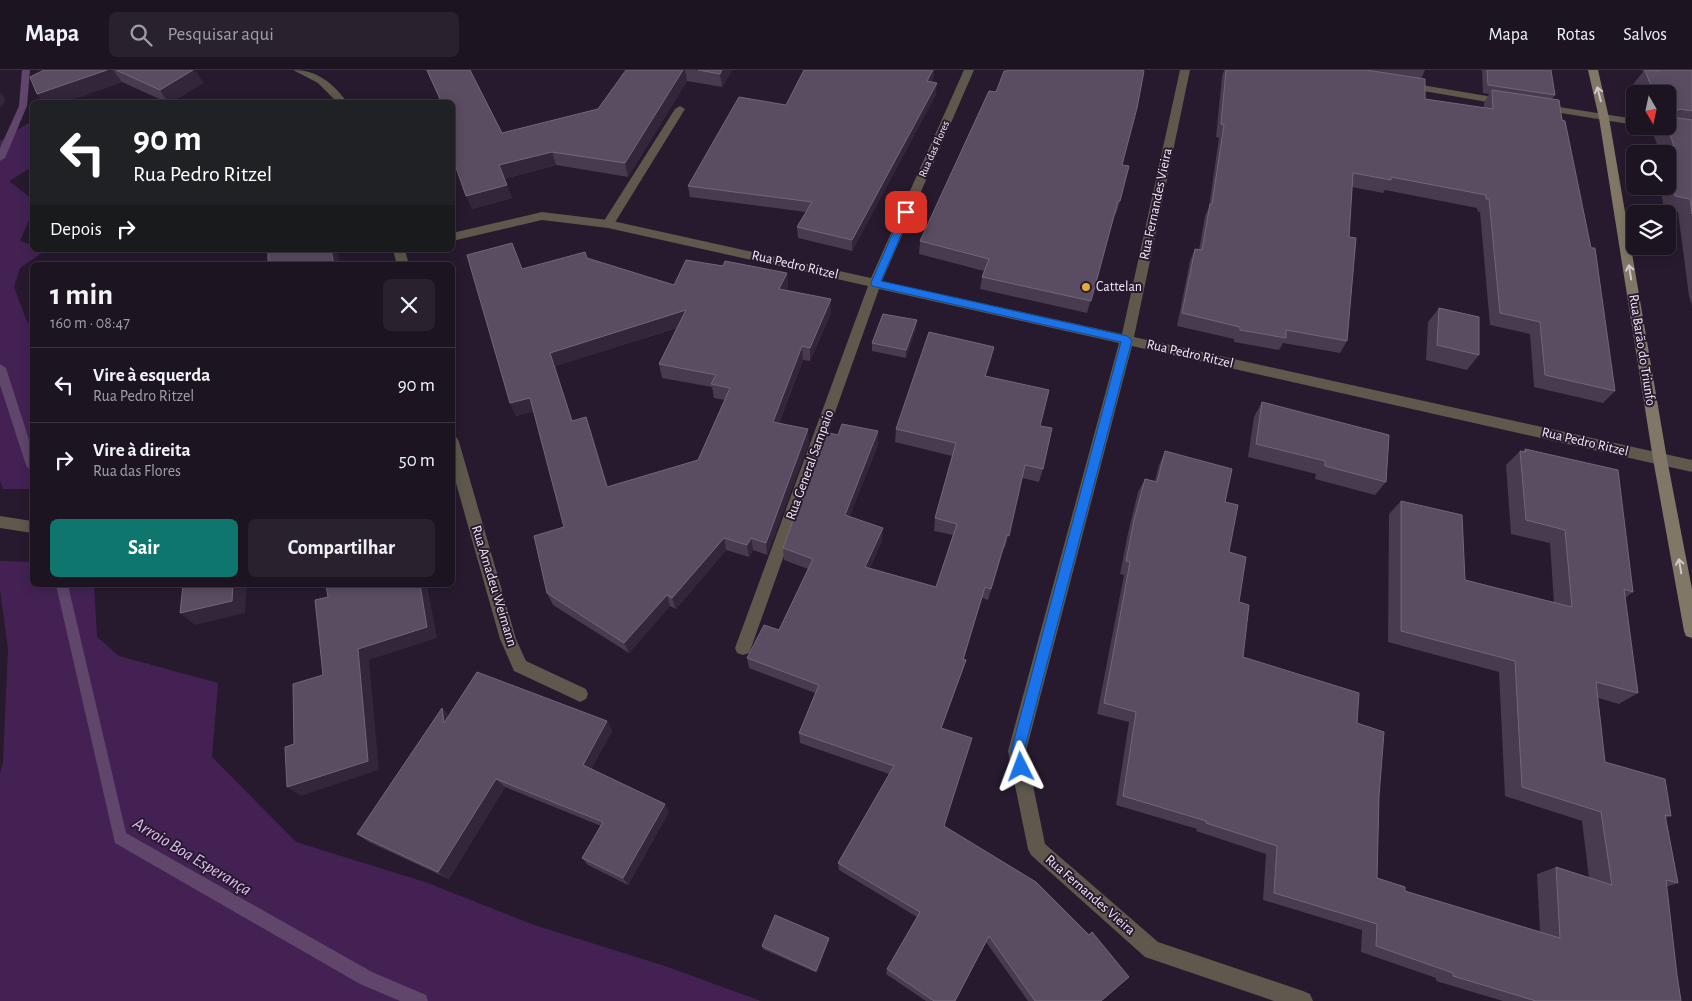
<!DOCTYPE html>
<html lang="pt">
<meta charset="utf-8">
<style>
body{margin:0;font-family:"Alegreya Sans",sans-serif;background:#2a212f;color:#f1f3f6;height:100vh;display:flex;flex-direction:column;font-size:19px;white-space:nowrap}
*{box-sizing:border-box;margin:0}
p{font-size:16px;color:#a09ea5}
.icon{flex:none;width:28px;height:28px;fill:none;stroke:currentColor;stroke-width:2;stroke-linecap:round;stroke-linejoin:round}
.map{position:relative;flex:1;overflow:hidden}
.sheet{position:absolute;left:30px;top:192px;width:425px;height:325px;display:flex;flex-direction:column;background:#1d1422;border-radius:8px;box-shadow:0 2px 12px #0003,0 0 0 1px #3b3340}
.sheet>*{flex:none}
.guide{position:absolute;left:30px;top:30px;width:425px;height:152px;border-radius:8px;box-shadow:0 2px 12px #0003,0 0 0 1px #3b3340;background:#202124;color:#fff;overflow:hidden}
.needle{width:32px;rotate:171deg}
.buttons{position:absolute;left:1626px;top:15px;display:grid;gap:10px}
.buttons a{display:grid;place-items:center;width:50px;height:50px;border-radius:8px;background:#1d1422;box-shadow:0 2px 12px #0003,0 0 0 1px #3b3340;font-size:25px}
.pin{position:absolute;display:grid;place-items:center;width:42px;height:42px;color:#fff;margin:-21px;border-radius:10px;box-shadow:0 2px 8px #0006}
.me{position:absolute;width:55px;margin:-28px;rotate:357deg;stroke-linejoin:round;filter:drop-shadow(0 0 4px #0008)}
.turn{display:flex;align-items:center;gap:18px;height:105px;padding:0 20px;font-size:22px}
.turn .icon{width:65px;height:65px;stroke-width:2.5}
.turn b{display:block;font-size:35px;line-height:42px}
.then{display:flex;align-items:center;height:48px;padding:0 20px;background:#0003;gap:10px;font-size:19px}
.round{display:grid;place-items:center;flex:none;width:52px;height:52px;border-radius:8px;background:#2a212f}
.summary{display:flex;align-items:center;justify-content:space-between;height:85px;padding:0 20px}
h1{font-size:30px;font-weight:600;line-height:38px}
.cta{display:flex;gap:10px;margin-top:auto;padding:10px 20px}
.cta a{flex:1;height:58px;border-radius:8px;background:#0f766e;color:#fff;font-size:20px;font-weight:600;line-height:58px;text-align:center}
.cta a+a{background:#2a212f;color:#f1f3f6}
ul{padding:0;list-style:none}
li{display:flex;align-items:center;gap:15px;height:75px;padding:0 20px;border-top:1px solid #3b3340}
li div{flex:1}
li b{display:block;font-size:19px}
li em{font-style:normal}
header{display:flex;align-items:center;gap:30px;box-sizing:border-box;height:70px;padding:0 25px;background:#1d1422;border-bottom:1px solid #3b3340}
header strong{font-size:24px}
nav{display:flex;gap:28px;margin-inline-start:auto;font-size:18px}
.search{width:350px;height:45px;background:#2a212f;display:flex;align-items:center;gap:12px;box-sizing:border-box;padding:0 18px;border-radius:8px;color:#a09ea5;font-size:19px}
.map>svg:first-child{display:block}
.green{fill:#432253}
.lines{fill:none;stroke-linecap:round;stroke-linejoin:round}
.stream{fill:#5f466a;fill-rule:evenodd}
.lane{fill:#5e584d;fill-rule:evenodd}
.street{fill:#5e584d;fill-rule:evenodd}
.secondary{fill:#817766;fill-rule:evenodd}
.wall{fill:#483a4f;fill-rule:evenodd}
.shaded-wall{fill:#33253a}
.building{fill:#5a4d61;stroke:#726679;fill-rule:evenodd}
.oneway{stroke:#d1c8cc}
.route{fill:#1a73e8;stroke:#114b97}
.poi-dot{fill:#e4ad35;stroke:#271a2e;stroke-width:2}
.labels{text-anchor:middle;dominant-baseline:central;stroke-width:4;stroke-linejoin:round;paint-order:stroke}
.far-street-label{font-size:11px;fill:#f3eaf8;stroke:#271a2e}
.street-label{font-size:14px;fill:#f3eaf8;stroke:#271a2e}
.poi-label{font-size:14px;fill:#f3eaf8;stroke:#271a2e;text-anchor:start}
.near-water-label{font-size:18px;font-style:italic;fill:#dfbaf3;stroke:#271a2e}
</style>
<header>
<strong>Mapa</strong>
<div class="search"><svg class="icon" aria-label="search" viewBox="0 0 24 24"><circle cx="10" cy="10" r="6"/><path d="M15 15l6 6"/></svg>Pesquisar aqui</div>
<nav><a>Mapa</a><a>Rotas</a><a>Salvos</a></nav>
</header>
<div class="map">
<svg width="1692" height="931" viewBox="0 0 1692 931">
<rect width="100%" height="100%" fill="#271a2e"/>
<path class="green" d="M32 53V97L9 111 32 129V143L20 171 32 175V180H46L20 198 14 217 27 252 32 254V419H3L0 411V71L27 54Z
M0 491 32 492V515H94L97 567 119 586 218 613 212 687 296 772 425 812 534 855 665 896 761 931H0V704L3 692 8 579 0 519Z"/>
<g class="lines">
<path class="stream" d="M22 0H30L27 36 5 88 0 91V78L19 36Z
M0 294 6 298 32 379V400L28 398 26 395 0 315Z
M56 515H68L126 763 372 902 426 925 428 931H400L360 914 115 773Z"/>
<path class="lane" d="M680 36 685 39 614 154 612 157H604L602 154 675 39Z"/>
<path class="street" d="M293 0C317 0 333 13 347 32H337L318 13Z
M964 0H974L882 211 1122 264 1180 0H1190L1134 267 1692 390V402L1132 276 1026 681 1045 774 1158 872 1303 921 1310 924 1313 931H1274L1145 887 1031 785 1028 779 1008 681 1119 273 879 219 751 578 749 583 743 585 737 583 735 578 868 216 608 158 542 150 452 171V163L542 142 608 150 871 208Z
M1404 12 1505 29 1510 32 1505 35 1400 17 1399 15 1400 13Z
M1540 34 1635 49V55L1536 39 1535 37 1536 35Z
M393 180H405L409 195H397Z
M452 367 457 368 459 372 516 569 526 591 586 619 588 624 586 629 580 632 574 629 514 601 500 569 452 399Z
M0 446 32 451V463L0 458Z"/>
<path class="secondary" d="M1588 0H1598L1609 48 1667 389 1692 519V568L1686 566 1684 561 1653 389 1599 48Z"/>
</g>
<path class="wall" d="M44 0H195L203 13 172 32H166L122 12 65 32H43L37 24Z
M426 0H470L502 63 598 39 626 0H732L722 17 687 11 628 107 556 95 504 109 512 128 472 139 452 32 440 29Z
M804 0H934L933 9 931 12 936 24 852 181 798 168 797 157 806 142 690 127 688 116 786 35Z
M1224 0H1425L1421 9 1425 29 1484 38V33L1489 24 1483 23 1482 0H1551L1555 25 1552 29 1562 50 1615 321 1603 333 1534 317 1530 264 1490 255 1480 142H1478L1477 138 1385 120 1383 123 1352 117 1349 167 1347 271 1340 283 1283 273 1279 280 1234 272V269L1177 256 1190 191 1195 179 1199 180 1205 146 1209 137 1219 68 1216 67 1222 7Z
M1642 0H1692V236L1689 226 1678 142 1664 140 1660 116H1668V84H1659L1660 82 1650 56H1668V24H1638L1634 13 1643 2Z
M1007 1 1122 95 1120 131 1116 144H1115L1087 243 980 219 982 207 984 201 919 184 920 171 996 22Z
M587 188 674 215 723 196 787 203 788 217 786 220 831 229V243L810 291 803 290 779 353 809 372 767 485 753 480 749 487 726 480 676 539 670 536 629 583 553 535 547 523 564 457 534 341 516 346 510 333 522 199ZM677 258 659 294 662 308 712 317 714 328 725 330 698 390 608 417 586 347 572 351 555 296Z
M1439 238 1479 285 1467 300 1426 290 1428 252Z
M916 258 906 288 872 281V273Z
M991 291 986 306 1040 356 1043 399 1039 412 1022 408 1005 478 1004 477 988 530 982 528 964 589 966 590 963 600 942 658 944 756 1101 931H1028L986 872 955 931H926L886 904 887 899 917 847 839 800 838 793 889 704 800 673 799 663 815 623 749 598 747 588 779 560 808 499 784 490 783 478 878 375 849 447 882 470 870 498 936 517 953 465 934 461 935 448 952 386 895 372 896 359Z
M1262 332 1386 412 1375 425 1315 409 1316 404 1248 387 1254 347Z
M1525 379 1633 522 1625 528 1638 623 1619 634 1598 628 1605 692 1671 746 1666 748 1678 813 1666 817 1677 905 1681 931H1503L1436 911V908L1361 882 1362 860 1263 830 1266 784 1196 761 1197 759 1116 735 1129 652 1097 644 1124 505 1120 504 1128 463 1138 422 1145 409 1155 411 1159 395 1165 381 1225 432 1229 482 1239 532 1243 587 1357 653 1379 726 1377 808 1405 821 1540 862 1537 804 1556 797 1589 808 1582 751 1505 726 1499 602 1388 572 1389 444 1401 431 1465 510 1554 533 1550 473 1511 464 1506 395 1520 381H1523Z
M442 638 449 646 607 651 612 661 591 699 669 742 628 815 588 795 582 788 601 756 505 717 449 809 369 772 357 764Z
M829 868V870L817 903 763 879 762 876Z"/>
<path class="shaded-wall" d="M107 0H113L122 12 65 32H43L37 24Z
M193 0H195L203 13 172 32H168L160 20Z
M683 0H685L687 11 628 107 625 93Z
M722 0H732L722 17 720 4Z
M933 0H934L933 9 926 22 927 11Z
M937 13 936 24 852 181V170Z
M0 22 6 30 0 38Z
M552 82 556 95 504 109 499 95Z
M507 115 512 128 472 139 466 126Z
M331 180H337L340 195H334Z
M787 203 788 217 780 233 779 219Z
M831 229V243L810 291V278Z
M686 240 689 254 555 296 577 364 572 351 550 283Z
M917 250 916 258 906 288V280Z
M802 276 803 290 774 365 773 352Z
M994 277 991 291 982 320 985 306Z
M530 328 536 341 516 346 510 333Z
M586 347 591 360 612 429 607 417Z
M808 359 809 372 767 485 766 473Z
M878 361V375L845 458V445Z
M883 458 882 470 865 509V497Z
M724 468 726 480 676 539 672 528Z
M751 468 753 480 749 487 747 475Z
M233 515H247L245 543 195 555 180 543Z
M420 515H427L437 568 369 590 379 700 301 726 287 717 358 579Z
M667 525 670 536 629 583 624 573Z
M966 590 963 600 939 667 941 658Z
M442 638 451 648 444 653Z
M607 651 612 661 589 704 583 695Z
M496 709 505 717 449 809 438 802Z
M665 734 669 742 628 815 623 808Z
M829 868V870L817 903 816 901Z"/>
<path class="building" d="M44 0H107L37 24 30 7Z
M116 0H193L160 20Z
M427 0H470L502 63 598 39 626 0H683L625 93 552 82 499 95 507 115 466 126 452 86V32H434L433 31 440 29Z
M698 0H722L720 4Z
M804 0H933L927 11 937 13 852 170 797 157 812 132 688 116 739 27 786 35Z
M1008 0H1141L1144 1 1137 38 1122 95 1129 96 1120 131H1118L1091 231 982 207 989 189 920 171 989 21 996 22 1004 1H1007Z
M1226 0H1366L1425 9V29L1493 39 1492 20 1559 30 1562 50 1565 51 1591 178H1595L1615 321 1545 305 1540 252 1500 243 1489 129H1486V125L1391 107V110L1353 103 1349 167 1356 168 1347 271 1286 260V268L1240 260V257L1182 243 1195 179 1202 180 1210 134H1212L1224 55 1221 54Z
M1487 0H1551L1555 25 1488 15Z
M1645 0 1659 1 1658 0H1692V41L1679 39 1677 41H1668V24H1654Z
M1668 44 1672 47 1692 50V144L1690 129 1675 126 1666 75 1674 76 1667 56H1668Z
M512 173 522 199 585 182 587 188 674 215 686 190 723 196 725 191 787 203 779 219 831 229 810 278 802 276 773 352 808 359 766 473 751 468 747 475 724 468 672 528 667 525 624 573 547 523 534 466 564 457 530 328 510 333 467 185ZM686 240 659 294 716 305 711 314 730 318 698 390 607 417 586 347 572 351 550 283Z
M268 180H331L334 195H268Z
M1439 238 1479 247V285L1437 275Z
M883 244 917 250 906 280 872 273Z
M929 262 994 277 985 306 1049 320 1040 356 1052 358 1043 399 1025 395 1009 466 1007 465 991 519 985 517 963 589 966 590 941 658 972 668 944 756 1036 812 1089 865 1092 862 1129 907 1101 931H1035L989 866 955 931H934L887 899 920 842 838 793 894 696 799 663 819 615 747 588 764 555 779 560 813 489 783 478 825 362 838 365 842 354 878 361 845 445 883 458 865 497 936 517 957 454 935 448 956 373 896 359Z
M1262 332 1389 365 1386 412 1325 396V391L1256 374Z
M1525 379 1618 400 1633 522 1624 519 1638 623 1596 612 1605 692 1665 709 1671 746 1665 745 1678 813 1666 810 1677 905 1681 931H1536L1453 906V903L1376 876 1377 854 1274 823 1277 776 1206 753V751L1123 726 1136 642 1104 633 1130 492 1126 491 1134 450 1145 409 1157 412 1165 381 1232 399 1225 432 1238 435 1229 482 1246 487 1239 532 1249 535 1243 587 1359 623 1357 653 1384 662 1379 726 1377 808 1405 817V821L1560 868 1556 797 1612 815 1601 742 1522 717 1515 591 1401 561V431L1462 445 1465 510 1572 537 1565 460 1526 450 1520 381 1526 382Z
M183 515H233L232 531 180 543Z
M326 515H420L427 557 358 579 368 691 287 717 285 677 294 674 293 614 323 605 315 530 328 527Z
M477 602 607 651 583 695 665 734 623 808 582 788 603 752 496 709 438 802 357 764 442 638 444 653Z
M775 845 829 868 816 901 762 876Z"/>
<defs><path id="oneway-shaft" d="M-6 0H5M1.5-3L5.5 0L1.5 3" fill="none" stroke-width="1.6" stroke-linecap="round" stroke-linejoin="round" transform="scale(1.25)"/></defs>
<g class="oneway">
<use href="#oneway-shaft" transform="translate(1599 24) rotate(-104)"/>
<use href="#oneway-shaft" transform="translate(1630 202) rotate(-99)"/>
<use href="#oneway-shaft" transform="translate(1680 496) rotate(-100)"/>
</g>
<path class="route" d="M906 139 911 142 881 211 1127 266 1132 270 1024 681 1027 697 1025 702 1021 704 1016 702 1011 681 1121 272 872 216 871 213 902 142Z"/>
<circle class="poi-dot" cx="1086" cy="217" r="5"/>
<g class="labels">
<g class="far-street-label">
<text transform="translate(934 79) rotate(-66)">Rua das Flores</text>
</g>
<g class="street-label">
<text transform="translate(1156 134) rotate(-78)">Rua Fernandes Vieira</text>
<text transform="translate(795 195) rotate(13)">Rua Pedro Ritzel</text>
<text transform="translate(1642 280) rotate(81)">Rua Barão do Triunfo</text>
<text transform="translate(1190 284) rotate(13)">Rua Pedro Ritzel</text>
<text transform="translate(1585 372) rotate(13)">Rua Pedro Ritzel</text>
<text transform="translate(810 395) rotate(-70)">Rua General Sampaio</text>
<text transform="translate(494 516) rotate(73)">Rua Amadeu Weimann</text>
<text transform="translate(1090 825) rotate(41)">Rua Fernandes Vieira</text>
</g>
<g class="poi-label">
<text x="1096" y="217">Cattelan</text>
</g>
<g class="near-water-label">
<text transform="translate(192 787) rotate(31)">Arroio Boa Esperança</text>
</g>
</g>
</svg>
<div class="buttons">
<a><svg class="needle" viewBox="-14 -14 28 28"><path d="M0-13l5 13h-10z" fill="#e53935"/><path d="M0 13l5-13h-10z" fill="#a09ea5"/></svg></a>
<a><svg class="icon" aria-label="search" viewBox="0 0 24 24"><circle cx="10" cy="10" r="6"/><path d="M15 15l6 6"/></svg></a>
<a><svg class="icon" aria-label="layers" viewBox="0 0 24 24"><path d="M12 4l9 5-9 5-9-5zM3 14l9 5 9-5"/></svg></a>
</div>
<div class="pin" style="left:906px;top:142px;background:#d93025"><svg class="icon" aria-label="arrive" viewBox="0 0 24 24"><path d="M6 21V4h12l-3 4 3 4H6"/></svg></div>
<svg class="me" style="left:1021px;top:697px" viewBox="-20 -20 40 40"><path d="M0-17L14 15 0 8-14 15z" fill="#1a73e8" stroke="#fff" stroke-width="4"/></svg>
<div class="guide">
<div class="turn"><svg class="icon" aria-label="left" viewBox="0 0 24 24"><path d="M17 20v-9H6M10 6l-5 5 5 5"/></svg><div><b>90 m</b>Rua Pedro Ritzel</div></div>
<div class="then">Depois<svg class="icon" aria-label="right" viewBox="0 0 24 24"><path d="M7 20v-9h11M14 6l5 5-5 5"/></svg></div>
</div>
<section class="sheet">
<div class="summary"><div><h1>1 min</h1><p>160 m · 08:47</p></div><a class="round"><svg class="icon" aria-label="close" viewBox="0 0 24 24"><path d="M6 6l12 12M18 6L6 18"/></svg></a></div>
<ul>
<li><svg class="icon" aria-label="left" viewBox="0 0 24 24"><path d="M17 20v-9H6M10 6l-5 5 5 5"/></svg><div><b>Vire à esquerda</b><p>Rua Pedro Ritzel</p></div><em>90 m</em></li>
<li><svg class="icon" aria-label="right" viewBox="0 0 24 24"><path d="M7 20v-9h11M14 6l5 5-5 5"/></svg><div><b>Vire à direita</b><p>Rua das Flores</p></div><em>50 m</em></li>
</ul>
<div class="cta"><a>Sair</a><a>Compartilhar</a></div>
</section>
</div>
